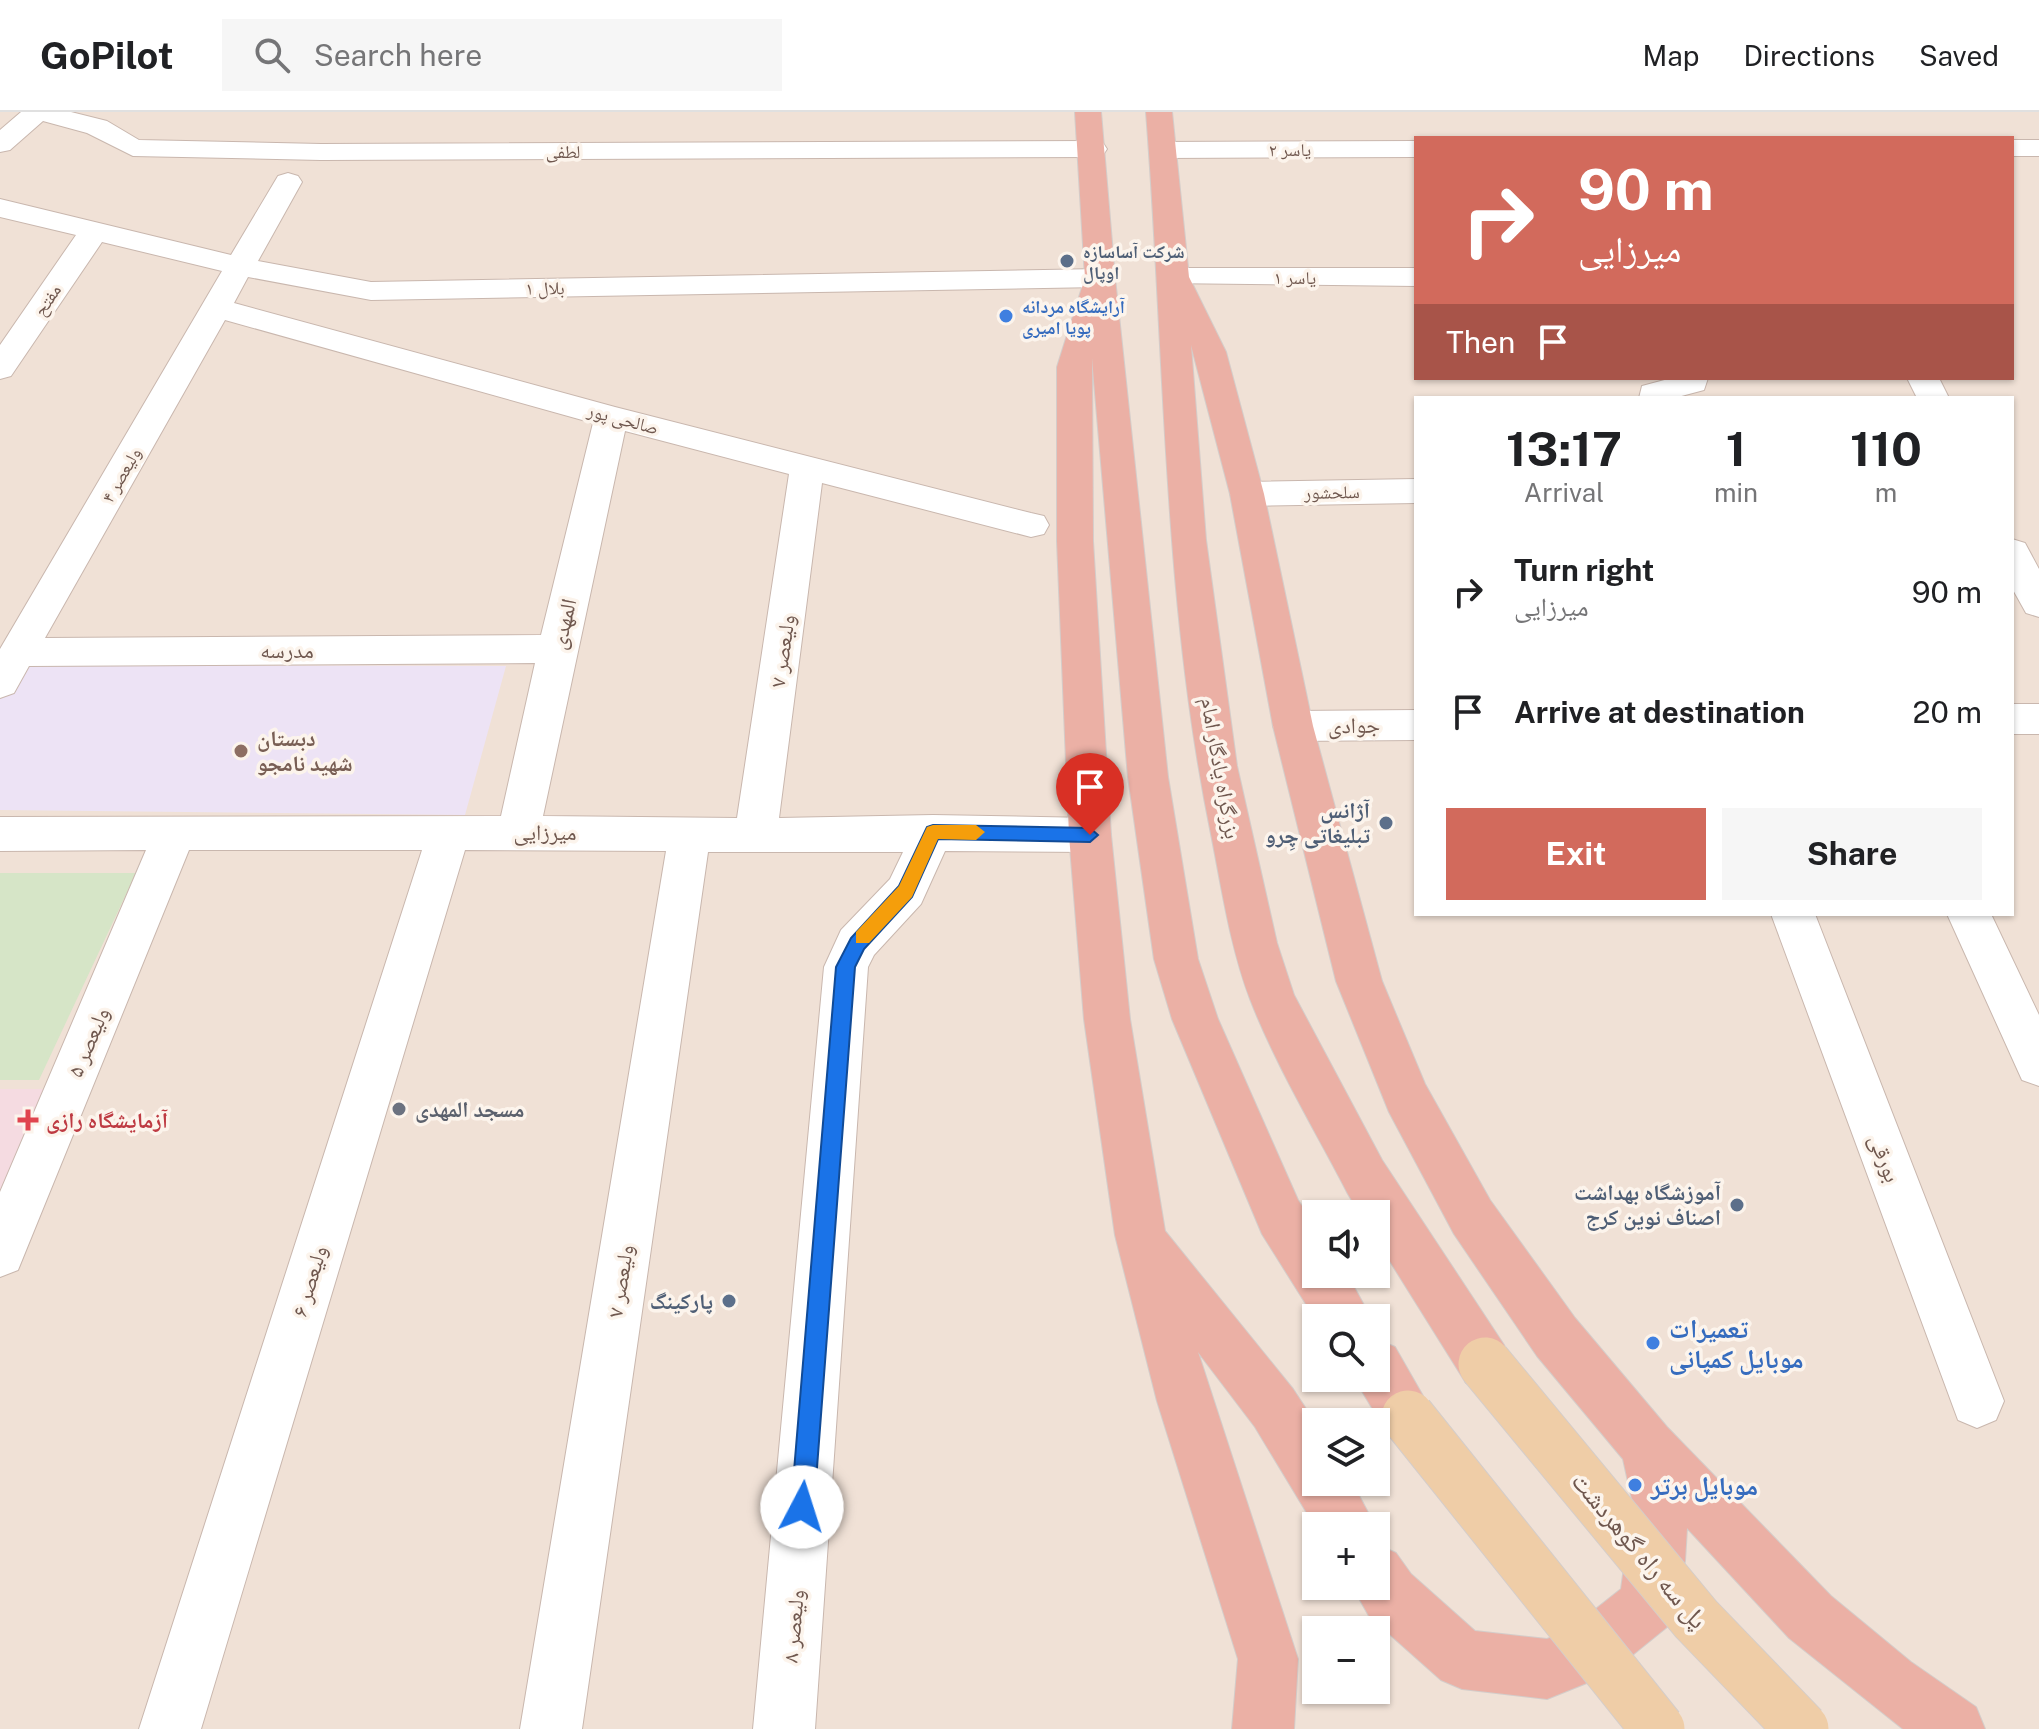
<!DOCTYPE html>
<meta charset="utf-8">
<style>
body{margin:0;font-family:"Public Sans","Noto Naskh Arabic",sans-serif;background:#f6f6f6;color:#202124;height:100vh;display:flex;flex-direction:column;font-size:30px;white-space:nowrap}
*{box-sizing:border-box;margin:0}
p{font-size:26px;color:#757577}
.icon{flex:none;width:44px;height:44px;fill:none;stroke:currentColor;stroke-width:2;stroke-linecap:round;stroke-linejoin:round}
.map{position:relative;flex:1;overflow:hidden}
.details{position:absolute;left:1414px;top:284px;width:600px;height:520px;display:flex;flex-direction:column;background:#fff;border-radius:0px;box-shadow:0 2px 6px #0004}
.details>*{flex:none}
.guide{position:absolute;left:1414px;top:24px;width:600px;height:244px;border-radius:0px;box-shadow:0 2px 6px #0004;background:#d26a5c;color:#fff;overflow:hidden}
.controls{position:absolute;left:1302px;top:1088px;display:grid;gap:16px}
.controls a{display:grid;place-items:center;width:88px;height:88px;border-radius:0px;background:#fff;box-shadow:0 2px 6px #0004;font-size:40px}
.pin{position:absolute;display:grid;place-items:center;width:68px;height:68px;color:#fff;margin:-82px -34px;border-radius:50% 50% 50% 0;rotate:-45deg;box-shadow:0 0 8px #0007}
.pin .icon{rotate:45deg}
.me{position:absolute;width:88px;margin:-44px;rotate:5deg;stroke-linejoin:round;filter:drop-shadow(0 0 6px #0008)}
.turn{display:flex;align-items:center;gap:28px;height:168px;padding:0 32px;font-size:36px}
.turn .icon{width:104px;height:104px;stroke-width:2.5}
.turn b{display:block;font-size:56px;line-height:68px}
.then{display:flex;align-items:center;height:76px;padding:0 32px;background:#0003;gap:16px;font-size:30px}
.eta{display:flex;justify-content:space-evenly;align-items:center;height:136px;text-align:center}
.eta b{font-size:48px;font-weight:700;line-height:56px}
.button{display:flex;gap:16px;margin-top:auto;padding:16px 32px}
.button a{flex:1;height:92px;border-radius:0px;background:#d26a5c;color:#fff;font-size:32px;font-weight:700;line-height:92px;text-align:center}
.button a+a{background:#f6f6f6;color:#202124}
ul{padding:0;list-style:none}
li{display:flex;align-items:center;gap:24px;height:120px;padding:0 32px}
li div{flex:1}
li b{display:block;font-size:30px}
li em{font-style:normal}
header{display:flex;align-items:center;gap:48px;box-sizing:border-box;height:112px;padding:0 40px;background:#fff;border-bottom:2px solid #e0e0e0}
header strong{font-size:38px}
nav{display:flex;gap:44px;margin-inline-start:auto;font-size:28px}
.search{width:560px;height:72px;background:#f6f6f6;display:flex;align-items:center;gap:20px;box-sizing:border-box;padding:0 28px;border-radius:0px;color:#757577;font-size:30px}
.map>svg:first-child{display:block}
.residential{fill:#f0e1d6;fill-rule:evenodd}
.education{fill:#ede3f5}
.medical{fill:#f5dbe1}
.green{fill:#d6e5c7}
.lines{fill:none;stroke-linecap:round;stroke-linejoin:round}
.minor-casing{stroke:#c9b7ae;stroke-width:2}
.highway-casing{stroke:#d4cdca;stroke-width:2}
.minor{fill:#fff;fill-rule:evenodd}
.highway{fill:#ebb0a5;fill-rule:evenodd}
.major-bridge-casing{stroke:#d4cdca;stroke-width:55;stroke-linecap:butt}
.major-bridge{stroke:#efcda7;stroke-width:53}
.route{fill:#1a73e8;stroke:#114b97;stroke-width:2}
.slow{fill:#f59e0b}
.service-dot{fill:#5c6f8a;stroke:#fcf4ec;stroke-width:3}
.shop-dot{fill:#3f7fe0;stroke:#fcf4ec;stroke-width:3}
.education-dot{fill:#8d6e63;stroke:#fcf4ec;stroke-width:3}
.worship-dot{fill:#6b7280;stroke:#fcf4ec;stroke-width:3}
.health-dot{fill:#e0444e;stroke:#fcf4ec;stroke-width:3}
.labels{text-anchor:middle;dominant-baseline:central;stroke-width:7;stroke-linejoin:round;paint-order:stroke}
.far-street-label{font-size:18px;fill:#6f574e;stroke:#fcf4ec}
.far-service-label{font-size:18px;font-weight:bold;fill:#4e5e75;stroke:#fcf4ec;text-anchor:start}
.far-shop-label{font-size:18px;font-weight:bold;fill:#366cbe;stroke:#fcf4ec;text-anchor:start}
.street-label{font-size:22px;fill:#6f574e;stroke:#fcf4ec}
.education-label{font-size:22px;font-weight:bold;fill:#785e54;stroke:#fcf4ec;text-anchor:start}
.service-label{font-size:22px;font-weight:bold;fill:#4e5e75;stroke:#fcf4ec;text-anchor:end}
.worship-label{font-size:22px;font-weight:bold;fill:#5b616d;stroke:#fcf4ec;text-anchor:start}
.health-label{font-size:22px;font-weight:bold;fill:#be3a42;stroke:#fcf4ec;text-anchor:start}
.near-shop-label{font-size:26px;font-weight:bold;fill:#366cbe;stroke:#fcf4ec;text-anchor:start}
.near-street-label{font-size:26px;fill:#6f574e;stroke:#fcf4ec}
</style>
<header>
<strong>GoPilot</strong>
<div class="search"><svg class="icon" aria-label="search" viewBox="0 0 24 24"><circle cx="10" cy="10" r="6"/><path d="M15 15l6 6"/></svg>Search here</div>
<nav><a>Map</a><a>Directions</a><a>Saved</a></nav>
</header>
<div class="map">
<svg width="2039" height="1617" viewBox="0 0 2039 1617">
<rect width="100%" height="100%" fill="#f9f0e6"/>
<path class="residential" d="M0 0H2039V1617H0ZM1416 26H2012V266H1416ZM1416 286H2012V802H1416ZM1316 1102H1376V1162H1316ZM1316 1206H1376V1266H1316ZM1316 1310H1376V1370H1316ZM1316 1414H1376V1474H1316ZM1316 1518H1376V1578H1316Z"/>
<path class="education" d="M14 553 506 554 465 703 0 698V580Z"/>
<path class="medical" d="M0 977H68L0 1081Z"/>
<path class="green" d="M0 761H136L39 968H0Z"/>
<g class="lines">
<g class="minor-casing">
<path id="minor" d="M21 0H71L107 9 139 28 321 32 1093 29 1103 31 1107 37 1103 43 1093 45 321 48 133 44 87 21 43 9 10 38 0 40V18Z
M2012 28H2039V44H2012Z
M1416 29V45L1163 46 1153 44 1149 38 1153 32 1163 30Z
M288 61 298 64 302 70 258 149 371 170 1100 157 1111 160 1115 166 1111 172 1100 175 371 188 248 165 234 191 615 295 1031 401 1044 404 1049 413 1044 422 1031 425 822 371 779 706 933 703 1090 706 1105 711 1111 723 1105 735 1090 740 945 739 921 792 874 843 868 855 815 1617H753L824 855 841 818 890 767 903 740H708L582 1617H520L666 739 465 738 201 1617H139L422 738H189L18 1158 0 1165V1080L146 738 0 739V705L501 704 535 551 29 554 14 581 0 586V537L222 159 102 130 11 264 0 267V233L76 123 0 105V87L231 143 278 64ZM225 208 593 311 541 523 45 526ZM625 319 789 362 737 706 543 704Z
M1174 156H1416V174L1163 171 1159 165 1163 159Z
M1672 266H1708L1704 278 1674 286H1639L1642 274Z
M1907 266H1939L1949 286H1917Z
M1416 367V391L1247 394 1235 390 1230 382 1235 374 1247 370Z
M2012 427 2025 431 2039 457V505L2026 501 2012 476Z
M2012 592H2039V622H2012Z
M1416 598V628L1293 629 1279 625 1273 614 1279 603 1293 599Z
M1771 802H1815L2004 1289 1996 1308 1977 1316 1958 1308Z
M1947 802H1991L2039 903V974L2022 968Z"/>
</g>
<g class="highway-casing">
<path id="highway" d="M1075 0H1101L1115 166 1168 665 1198 847 1218 907 1298 1088 1316 1115V1162H1347L1371 1206 1316 1208 1262 1122 1172 907 1154 847 1128 665 1092 246 1093 429 1111 723 1130 907 1165 1119 1293 1277 1316 1312V1370H1352L1375 1414 1316 1416 1255 1315 1198 1240 1298 1547 1294 1617H1232L1238 1547 1157 1289 1115 1123 1084 907 1069 723 1057 429V255L1085 166Z
M1146 0H1172L1189 165 1226 240 1264 382 1313 614 1382 869 1425 972 1490 1088 1575 1206 1667 1315 1831 1484 1911 1550 1976 1595 1985 1617H1903L1789 1526 1687 1416 1685 1449 1667 1515 1609 1562 1547 1587 1462 1577 1441 1568 1369 1504 1352 1474H1376V1432L1396 1441 1411 1462 1475 1519 1547 1527 1568 1519 1621 1477 1633 1392 1623 1347 1537 1244 1454 1122 1389 1000 1336 869 1273 614 1230 382 1191 233 1206 428 1237 654 1277 831 1294 883 1382 1048 1504 1233 1512 1252 1504 1271 1485 1279 1466 1271 1376 1127V1102H1360L1348 1082C1315 1018 1276 954 1250 887 1230 834 1222 777 1211 722 1162 484 1165 241 1146 0Z
M1376 1227 1395 1235 1435 1305 1427 1324 1408 1332 1389 1324 1354 1266H1376Z"/>
</g>
<use href="#minor" class="minor"/>
<use href="#highway" class="highway"/>
<g class="major-bridge-casing">
<path id="major-bridge" d="M1485 1252 1696 1507 1802 1617
M1408 1305 1658 1617"/>
</g>
<use href="#major-bridge" class="major-bridge"/>
</g>
<path class="route" d="M933 713 1090 716 1098 723 1090 730 938 727 912 785 864 837 855 855 814 1395 810 1403 802 1406 794 1403 791 1395 836 855 851 826 899 774 927 715Z"/>
<path class="slow" d="M933 713H976L985 720 976 728 938 727 912 785 869 831H856V820L899 774 927 715Z"/>
<g class="service-dot">
<circle cx="1067" cy="149" r="8"/>
<circle cx="1386" cy="711" r="8"/>
<circle cx="1737" cy="1093" r="8"/>
<circle cx="729" cy="1189" r="8"/>
</g>
<g class="shop-dot">
<circle cx="1006" cy="204" r="8"/>
<circle cx="1653" cy="1231" r="8"/>
<circle cx="1635" cy="1373" r="8"/>
</g>
<circle class="education-dot" cx="241" cy="639" r="8"/>
<circle class="worship-dot" cx="399" cy="997" r="8"/>
<path class="health-dot" d="M24 996h8v8h8v8h-8v8h-8v-8h-8v-8h8z"/>
<g class="labels">
<g class="far-street-label">
<text x="1290" y="37">یاسر ۲</text>
<text x="563" y="39">لطفی</text>
<text x="1295" y="165">یاسر ۱</text>
<text transform="translate(545 176) rotate(-1)">بلال ۱</text>
<text transform="translate(47 188) rotate(-56)">مفتح</text>
<text transform="translate(623 307) rotate(15)">صالحی پور</text>
<text transform="translate(121 363) rotate(-60)">ولیعصر ۴</text>
<text transform="translate(1332 380) rotate(-1)">سلحشور</text>
</g>
<g class="far-service-label">
<text x="1083" y="139">شرکت آساسازه<tspan x="1083" dy="21">اوپال</tspan></text>
</g>
<g class="far-shop-label">
<text x="1022" y="194">آرایشگاه مردانه<tspan x="1022" dy="21">پویا امیری</tspan></text>
</g>
<g class="street-label">
<text transform="translate(563 512) rotate(-77)">المهدی</text>
<text x="287" y="538">مدرسه</text>
<text transform="translate(782 539) rotate(-82)">ولیعصر ۷</text>
<text transform="translate(1354 613) rotate(-1)">جوادی</text>
<text transform="translate(1221 656) rotate(80)">بزرگراه یادگار امام</text>
<text x="545" y="720">میرزایی</text>
<text transform="translate(88 930) rotate(-67)">ولیعصر ۵</text>
<text transform="translate(1885 1046) rotate(69)">بورقی</text>
<text transform="translate(309 1169) rotate(-73)">ولیعصر ۶</text>
<text transform="translate(620 1169) rotate(-81)">ولیعصر ۷</text>
<text transform="translate(793 1514) rotate(-85)">ولیعصر ۸</text>
</g>
<g class="education-label">
<text x="257" y="626">دبستان<tspan x="257" dy="25">شهید نامجو</tspan></text>
</g>
<g class="service-label">
<text x="1370" y="698">آژانس<tspan x="1370" dy="25">تبلیغاتی چِرو</tspan></text>
<text x="1721" y="1080">آموزشگاه بهداشت<tspan x="1721" dy="25">اصناف نوین کرج</tspan></text>
<text x="713" y="1189">پارکینگ</text>
</g>
<g class="worship-label">
<text x="415" y="997">مسجد المهدی</text>
</g>
<g class="health-label">
<text x="46" y="1008">آزمایشگاه رازی</text>
</g>
<g class="near-shop-label">
<text x="1669" y="1216">تعمیرات<tspan x="1669" dy="30">موبایل کمپانی</tspan></text>
<text x="1651" y="1373">موبایل برتر</text>
</g>
<g class="near-street-label">
<text transform="translate(1640 1438) rotate(50)">پل سه راه گوهردشت</text>
</g>
</g>
</svg>
<div class="controls">
<a><svg class="icon" aria-label="sound" viewBox="0 0 24 24"><path d="M4 9h4l5-4v14l-5-4H4zM17 9q2 3 0 6"/></svg></a>
<a><svg class="icon" aria-label="search" viewBox="0 0 24 24"><circle cx="10" cy="10" r="6"/><path d="M15 15l6 6"/></svg></a>
<a><svg class="icon" aria-label="layers" viewBox="0 0 24 24"><path d="M12 4l9 5-9 5-9-5zM3 14l9 5 9-5"/></svg></a>
<a>+</a>
<a>−</a>
</div>
<div class="pin" style="left:1090px;top:723px;background:#d93025"><svg class="icon" aria-label="arrive" viewBox="0 0 24 24"><path d="M6 21V4h12l-3 4 3 4H6"/></svg></div>
<svg class="me" style="left:802px;top:1395px" viewBox="-20 -20 40 40"><circle r="19" fill="#fff"/><path d="M0-13L10 11 0 6-10 11z" fill="#1a73e8"/></svg>
<div class="guide">
<div class="turn"><svg class="icon" aria-label="right" viewBox="0 0 24 24"><path d="M7 20v-9h11M14 6l5 5-5 5"/></svg><div><b>90 m</b>میرزایی</div></div>
<div class="then">Then<svg class="icon" aria-label="arrive" viewBox="0 0 24 24"><path d="M6 21V4h12l-3 4 3 4H6"/></svg></div>
</div>
<section class="details">
<div class="eta">
<div><b>13:17</b><p>Arrival</p></div>
<div><b>1</b><p>min</p></div>
<div><b>110</b><p>m</p></div>
</div>
<ul>
<li><svg class="icon" aria-label="right" viewBox="0 0 24 24"><path d="M7 20v-9h11M14 6l5 5-5 5"/></svg><div><b>Turn right</b><p>میرزایی</p></div><em>90 m</em></li>
<li><svg class="icon" aria-label="arrive" viewBox="0 0 24 24"><path d="M6 21V4h12l-3 4 3 4H6"/></svg><div><b>Arrive at destination</b></div><em>20 m</em></li>
</ul>
<div class="button"><a>Exit</a><a>Share</a></div>
</section>
</div>
